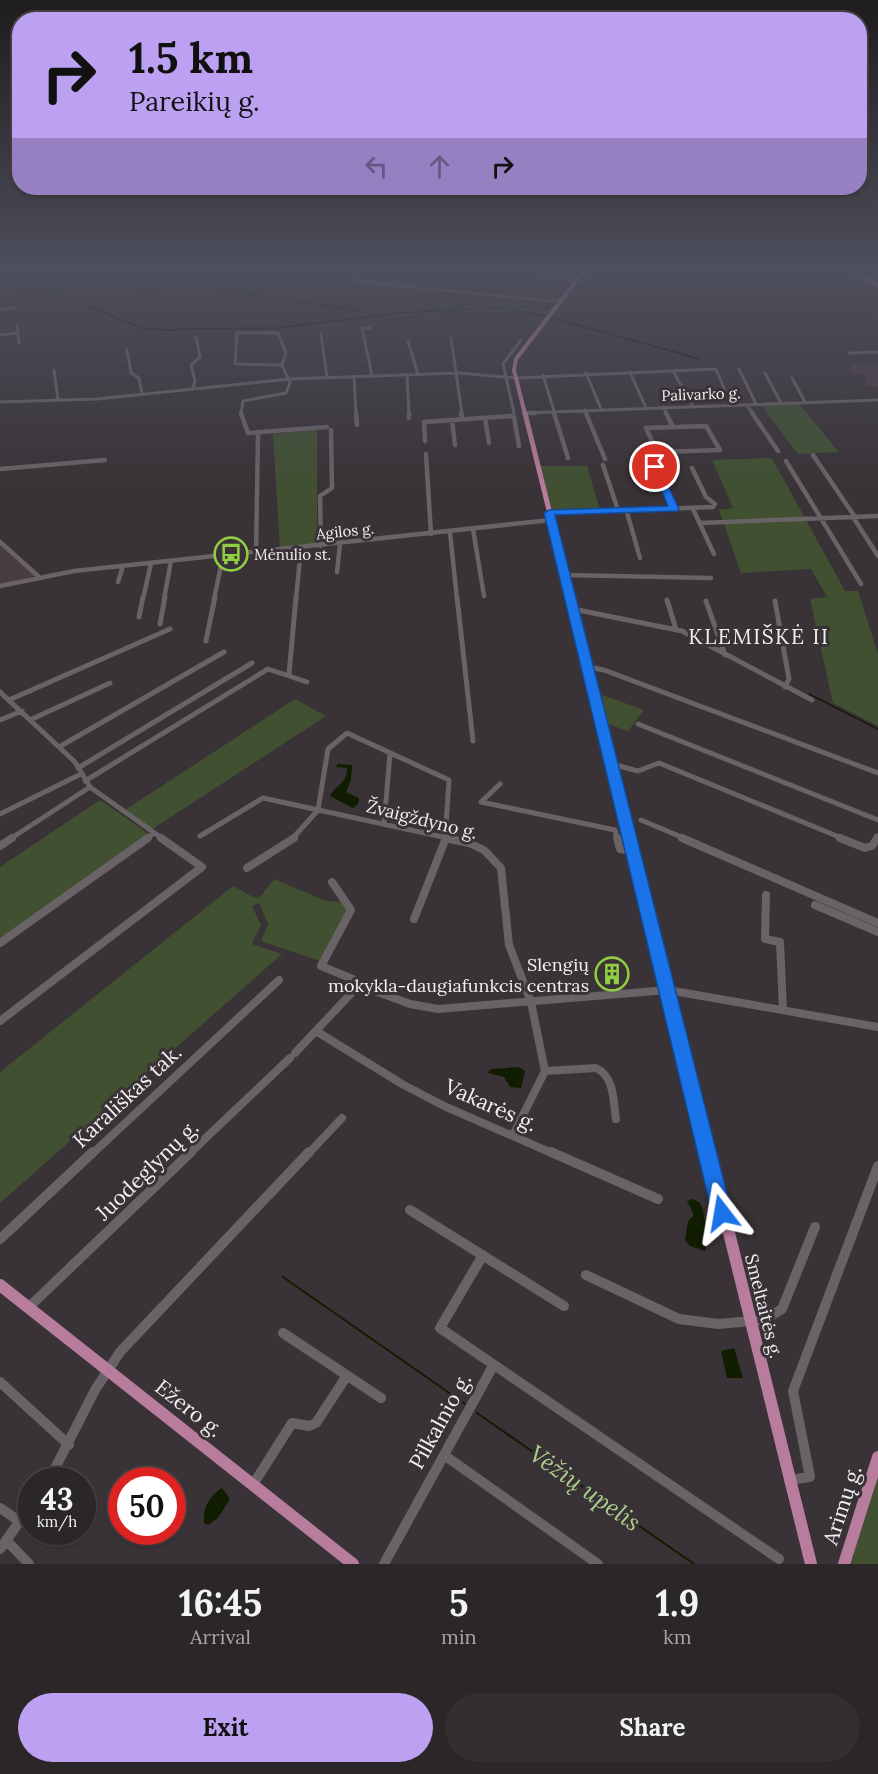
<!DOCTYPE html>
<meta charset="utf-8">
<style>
body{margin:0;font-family:Lora,serif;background:#332e30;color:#f1f3f6;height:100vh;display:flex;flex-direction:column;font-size:22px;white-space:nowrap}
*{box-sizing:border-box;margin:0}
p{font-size:20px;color:#a6a5a8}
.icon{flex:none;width:33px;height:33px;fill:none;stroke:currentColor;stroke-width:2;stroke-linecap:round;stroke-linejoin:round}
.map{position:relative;height:1564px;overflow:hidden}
.drawer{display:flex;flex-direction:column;background:#2b2628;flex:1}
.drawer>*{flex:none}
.banner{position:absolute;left:12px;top:12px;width:855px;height:183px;border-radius:24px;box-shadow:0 2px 4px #0004,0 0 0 2px #474345;background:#bca0f2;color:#111;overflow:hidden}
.speed{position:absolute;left:18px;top:1467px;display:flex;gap:12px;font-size:30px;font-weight:700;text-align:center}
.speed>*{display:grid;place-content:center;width:78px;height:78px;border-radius:50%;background:#2b2628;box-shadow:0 2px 4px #0004,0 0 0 2px #474345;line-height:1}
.speed small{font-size:15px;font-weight:400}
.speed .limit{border:9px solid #d22;background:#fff;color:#111}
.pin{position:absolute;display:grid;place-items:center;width:51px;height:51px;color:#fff;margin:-26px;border:3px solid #fff;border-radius:50%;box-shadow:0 2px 6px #0007}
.me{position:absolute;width:66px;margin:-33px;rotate:346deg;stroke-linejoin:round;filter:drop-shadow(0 0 4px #0008)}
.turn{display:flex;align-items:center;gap:21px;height:126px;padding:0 18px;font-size:27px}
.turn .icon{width:78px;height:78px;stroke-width:2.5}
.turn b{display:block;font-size:42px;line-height:51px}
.lanes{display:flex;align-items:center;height:57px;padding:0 18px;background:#0003;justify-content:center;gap:30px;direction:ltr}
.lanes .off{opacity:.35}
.eta{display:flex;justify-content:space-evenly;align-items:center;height:102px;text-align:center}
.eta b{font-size:36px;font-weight:700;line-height:42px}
.action{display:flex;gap:12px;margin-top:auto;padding:12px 18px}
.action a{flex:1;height:69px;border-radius:36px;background:#bca0f2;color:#111;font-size:24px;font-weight:700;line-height:69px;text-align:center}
.action a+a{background:#332e30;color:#f1f3f6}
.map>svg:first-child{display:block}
.built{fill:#493d43}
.green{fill:#405031}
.water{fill:#101d01}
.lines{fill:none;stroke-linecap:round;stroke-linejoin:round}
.stream-far1{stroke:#101d01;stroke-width:1.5}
.stream{stroke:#101d01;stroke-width:2}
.minor-far4{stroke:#696266;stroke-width:3}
.minor-far3{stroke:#696266;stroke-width:4.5}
.minor-far2{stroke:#696266;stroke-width:5}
.minor-far1{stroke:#696266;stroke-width:8}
.minor{stroke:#696266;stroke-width:10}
.major-far4{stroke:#b87c9c;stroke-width:4}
.major-far3{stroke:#b87c9c;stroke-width:5}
.major-far2{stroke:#b87c9c;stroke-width:7}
.major-far1{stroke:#b87c9c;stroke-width:9}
.major{stroke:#b87c9c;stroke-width:12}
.route{fill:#1a73e8;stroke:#114b97;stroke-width:1.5}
.labels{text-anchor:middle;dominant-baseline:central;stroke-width:6;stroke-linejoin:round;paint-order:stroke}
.far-street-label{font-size:15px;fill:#f3eef0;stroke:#393236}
.far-poi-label{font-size:15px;fill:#f3eef0;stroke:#393236;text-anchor:start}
.street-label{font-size:18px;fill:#f3eef0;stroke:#393236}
.poi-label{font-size:18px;fill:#f3eef0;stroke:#393236;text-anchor:end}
.quarter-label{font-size:21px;letter-spacing:1.5px;fill:#f3eef0;stroke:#393236}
.near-street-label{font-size:21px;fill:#f3eef0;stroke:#393236}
.near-water-label{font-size:24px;font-style:italic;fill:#acce8b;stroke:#393236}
</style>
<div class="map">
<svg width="878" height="1564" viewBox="0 0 878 1564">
<rect width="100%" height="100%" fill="#393236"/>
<path class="built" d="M852 363 878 364V387L864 386 867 375 849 372Z
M0 544 34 575V576L0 585Z"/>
<path class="green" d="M504 305 542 313 554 307 546 317 506 307 379 317 373 315Z
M799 404 839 452 798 454 761 405Z
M317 430V545L280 549 273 434Z
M772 458 845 591H858L878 654V726L833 703 810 599 827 597 811 569 741 573 719 510 733 508 712 460Z
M539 466H587L600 510 551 512Z
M597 693 644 710 628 731 605 723Z
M295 699 326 716 151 830 125 810Z
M100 800 149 834 0 939V867Z
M274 879 326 901 344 902 348 908 320 961 261 941 268 924 259 903 252 906 261 925 252 944 282 954 0 1203V1072L233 886 255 898 260 897Z
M878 1475V1564H850Z"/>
<path class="water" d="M338 764 352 765 351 780 346 792 359 798 358 804 353 808 330 796C335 786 348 782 347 768L336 767Z
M519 1067 525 1071 521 1088 510 1087 504 1077 488 1073 491 1069Z
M693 1199C697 1201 699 1201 701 1205 705 1212 708 1245 705 1251L690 1246 685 1240 688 1221 694 1215 687 1201Z
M734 1348 743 1378H727L721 1351Z
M222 1488 230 1499 218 1518 208 1525 204 1523C202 1509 210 1495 222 1488Z"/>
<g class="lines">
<path class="stream-far1" d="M183 272C230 301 306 300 360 311
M0 275H20
M23 275 154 290
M0 285 58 294
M61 295 144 329 175 330
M552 318 700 359
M179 329 277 328 400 313 503 307 545 316
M809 694 878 729"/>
<path class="stream" d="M283 1277 465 1404
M477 1413 694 1564"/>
<path class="minor-far4" d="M539 272 572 276 570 281 576 282
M355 281 550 301 562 299
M0 309 15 308
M17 326 19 343
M370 328H362L372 376
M237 333H278L286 353 282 365 235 364Z
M321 334 327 378
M0 335 18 333
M451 338 462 414
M408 341 418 375
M127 350 131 373 139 378 142 394
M849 353 878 352
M739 369 756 404
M54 370 58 400
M673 371 693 407
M630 372 646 408
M586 373 601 409
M765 373 781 403
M407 375 409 414
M543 375 555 414
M354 377 356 414
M792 378 805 402
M193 388 195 381 191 365 200 357 196 337
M0 402 97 399 289 379 459 373 516 378 716 369 731 405
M747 405 753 414
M663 407 667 414
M585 410 587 414
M514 413 503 364 521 340
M524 413 878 400
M241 414 243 401 286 393 290 383 282 365"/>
<path class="minor-far3" d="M241 413 248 433 327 427
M356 413 357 425
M409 413V418
M461 413 462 417
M524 413H535
M554 413 568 458
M586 413 605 459
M666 413 673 427
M752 413 778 451
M485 418 489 443
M452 420 455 445
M706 426 720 450 657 452 646 428Z
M425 441 424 422 511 416 514 417 519 446
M426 454 431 534
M813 455 855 517
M786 461 861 584
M603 465 618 510
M655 467 674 509
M0 469 105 460
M626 509 640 558
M693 509 714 554
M549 513 713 507 715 504 706 497 692 468
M853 517 878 556
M700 523 878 516
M473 529 484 596
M450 532 457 599
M0 542 38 576
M321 546 320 496 332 488 331 430
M256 553 258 435
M337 572 340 544
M565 575 711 578
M118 582 123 566
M0 586 74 571 551 520
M143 599 151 563
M164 599 171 561
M214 599 223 556
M296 599 301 548"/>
<path class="minor-far2" d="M457 597 473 741
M667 600 676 629
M706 601 725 655
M775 601 789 679 785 687
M573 609 682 631 812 700
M139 617 143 597
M160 624 165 597
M206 641 215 597
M588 667 604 670 878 773
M289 674 296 597
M0 692 75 762 90 787 163 839
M9 700 170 629
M0 720 22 711
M30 720 110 683
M638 724 878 820
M59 747 224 652
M612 764 638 771 659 763 844 839
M78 768 252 663
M85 781 268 669 307 682
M500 784 481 802 615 830 617 839
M0 814 81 774
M641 820 686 839
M384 824 390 754
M200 836 263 798 452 839
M10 839 90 787
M145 839 153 834
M292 839 318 810 328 749 347 733 449 780 445 839
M876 839 878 836"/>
<path class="minor-far1" d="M445 838 469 843 484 850 501 868 509 945 531 1002 545 1071 513 1135
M617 838 620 849 633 851
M682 838 878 923
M840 838 865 848 872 846 877 838
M0 846 12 838
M247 868 294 838
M332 882 351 910 321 966 355 980 359 985 410 1004 438 1009 668 990 878 1027
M766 895 765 939 780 942 783 1010
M815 905 878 932
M414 919 446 838
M0 943 148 838
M0 1021 202 867 161 838
M316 1031 402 1084 444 1106 554 1154
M295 1053 359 985
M545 1071 596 1068C615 1077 613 1101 616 1119
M92 1154 279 980
M189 1154 290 1058
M308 1154 342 1118"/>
<path class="minor" d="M551 1152 658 1199
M410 1210 564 1306
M0 1239 93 1152
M483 1255 440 1328 779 1559
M586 1275 679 1319 718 1324 764 1320 782 1309 815 1227
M29 1307 191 1152
M283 1333 381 1398
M0 1382 69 1445
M444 1455 598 1564
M49 1480 95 1390 120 1352 309 1152
M789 1480 810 1477 793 1391 878 1166
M254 1483 292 1423 309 1426 316 1423 346 1377
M0 1508 19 1521
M6 1540 29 1564
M0 1549 32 1504
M384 1564 493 1366"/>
<path class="major-far4" d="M854 272 878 285
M525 414 514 370 516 359 583 272"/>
<path class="major-far3" d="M525 413 571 599"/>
<path class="major-far2" d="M570 597 631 839"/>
<path class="major-far1" d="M630 838 709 1154"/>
<path class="major" d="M709 1152 811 1564
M0 1285 353 1564
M844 1564 878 1457"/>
</g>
<linearGradient id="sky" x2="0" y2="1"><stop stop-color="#1f1c1e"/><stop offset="0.55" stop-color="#4e4f5d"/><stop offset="1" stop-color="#4e4f5d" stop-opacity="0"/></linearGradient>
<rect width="878" height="491" fill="url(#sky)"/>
<path class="route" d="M651 465 659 467 679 509 677 511 555 515 732 1213 729 1220 722 1223 715 1220 712 1213 544 513 549 510 668 506Z"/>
<defs>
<g id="bus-ring" transform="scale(1.725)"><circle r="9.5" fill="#393236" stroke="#90cd40" stroke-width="1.5"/><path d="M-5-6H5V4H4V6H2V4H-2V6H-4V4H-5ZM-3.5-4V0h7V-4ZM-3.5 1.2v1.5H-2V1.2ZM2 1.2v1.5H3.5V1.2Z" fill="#90cd40"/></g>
<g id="building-ring" transform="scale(1.725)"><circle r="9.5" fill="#393236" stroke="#90cd40" stroke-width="1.5"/><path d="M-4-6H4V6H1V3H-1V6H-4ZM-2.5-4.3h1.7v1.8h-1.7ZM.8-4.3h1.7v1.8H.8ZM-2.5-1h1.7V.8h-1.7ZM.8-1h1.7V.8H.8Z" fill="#90cd40"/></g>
</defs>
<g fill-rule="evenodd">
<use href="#bus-ring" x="231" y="554"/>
<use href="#building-ring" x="612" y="974"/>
</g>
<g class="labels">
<g class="far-street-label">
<text transform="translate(701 394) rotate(-2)">Palivarko g.</text>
<text transform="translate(345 531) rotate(-6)">Agilos g.</text>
</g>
<g class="far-poi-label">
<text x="254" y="554">Mėnulio st.</text>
</g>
<g class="street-label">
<text transform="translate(422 819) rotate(14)">Žvaigždyno g.</text>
<text transform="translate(764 1306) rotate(76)">Smeltaitės g.</text>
</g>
<g class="poi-label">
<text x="589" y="964">Slengių<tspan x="589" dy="21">mokykla-daugiafunkcis centras</tspan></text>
</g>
<g class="quarter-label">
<text x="759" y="636">KLEMIŠKĖ II</text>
</g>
<g class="near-street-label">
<text transform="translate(127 1096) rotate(-43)">Karališkas tak.</text>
<text transform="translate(491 1105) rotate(24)">Vakarės g.</text>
<text transform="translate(147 1170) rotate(-44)">Juodeglynų g.</text>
<text transform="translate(189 1408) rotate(38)">Ežero g.</text>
<text transform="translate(440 1421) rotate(-61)">Pilkalnio g.</text>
<text transform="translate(842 1505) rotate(-72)">Arimų g.</text>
</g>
<g class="near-water-label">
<text transform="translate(585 1488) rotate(35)">Vėžių upelis</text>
</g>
</g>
</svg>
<div class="speed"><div>43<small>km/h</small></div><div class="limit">50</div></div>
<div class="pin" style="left:655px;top:467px;background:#d93025"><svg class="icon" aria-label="arrive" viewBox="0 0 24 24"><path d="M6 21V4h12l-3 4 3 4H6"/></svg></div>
<svg class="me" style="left:722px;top:1213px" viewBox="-20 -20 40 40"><path d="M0-17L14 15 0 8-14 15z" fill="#1a73e8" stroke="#fff" stroke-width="4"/></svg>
<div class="banner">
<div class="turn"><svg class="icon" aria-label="right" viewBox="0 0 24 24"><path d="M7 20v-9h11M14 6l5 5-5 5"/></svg><div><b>1.5 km</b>Pareikių g.</div></div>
<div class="lanes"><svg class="icon off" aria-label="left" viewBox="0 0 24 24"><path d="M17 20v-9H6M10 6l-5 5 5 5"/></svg><svg class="icon off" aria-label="ahead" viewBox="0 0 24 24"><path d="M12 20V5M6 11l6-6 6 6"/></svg><svg class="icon" aria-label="right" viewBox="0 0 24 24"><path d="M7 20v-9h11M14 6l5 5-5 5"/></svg></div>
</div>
</div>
<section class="drawer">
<div class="eta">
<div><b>16:45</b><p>Arrival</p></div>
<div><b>5</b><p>min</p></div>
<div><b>1.9</b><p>km</p></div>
</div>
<div class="action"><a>Exit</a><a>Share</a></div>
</section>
